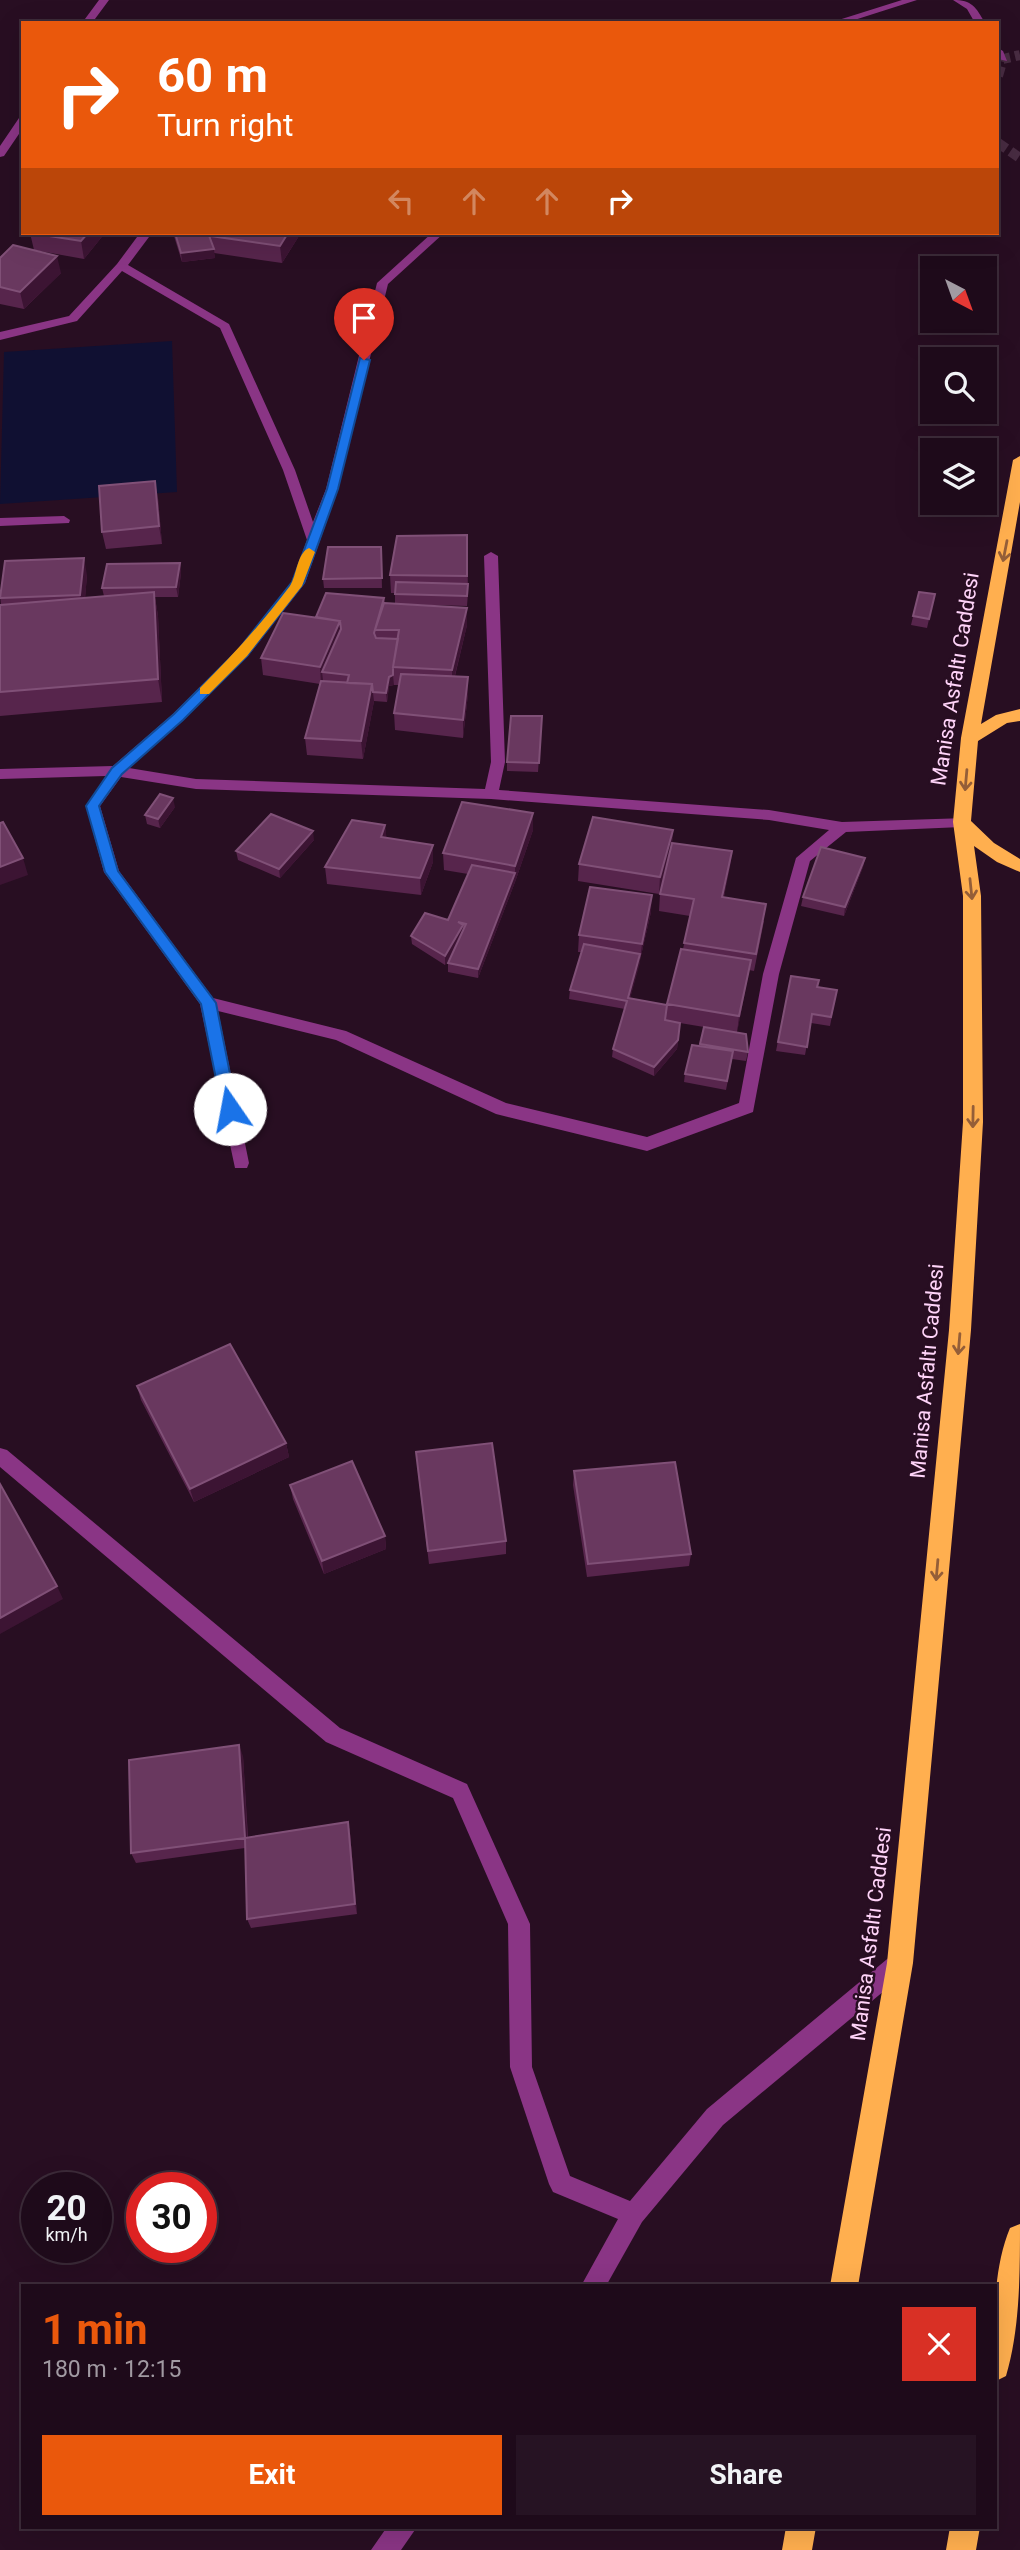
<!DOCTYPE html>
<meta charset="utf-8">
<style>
body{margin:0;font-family:Roboto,sans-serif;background:#261323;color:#f1f3f6;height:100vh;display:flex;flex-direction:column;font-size:26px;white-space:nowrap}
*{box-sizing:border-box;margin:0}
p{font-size:23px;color:#a19aa2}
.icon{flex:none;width:38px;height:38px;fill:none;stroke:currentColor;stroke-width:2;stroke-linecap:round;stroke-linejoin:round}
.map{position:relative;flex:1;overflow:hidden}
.side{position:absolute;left:21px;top:2284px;width:976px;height:245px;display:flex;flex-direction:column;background:#1e0a1a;border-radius:0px;box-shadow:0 7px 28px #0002,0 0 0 2px #3c2b39}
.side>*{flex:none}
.banner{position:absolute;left:21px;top:21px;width:978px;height:214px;border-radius:0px;box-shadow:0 7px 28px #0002,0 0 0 2px #3c2b39;background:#ea580c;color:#fff;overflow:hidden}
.needle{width:46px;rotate:139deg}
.fabs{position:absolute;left:920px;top:256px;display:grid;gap:14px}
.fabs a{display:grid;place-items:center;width:77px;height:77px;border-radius:0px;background:#1e0a1a;box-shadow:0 7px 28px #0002,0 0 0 2px #3c2b39;font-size:35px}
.speed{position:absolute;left:21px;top:2172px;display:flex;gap:14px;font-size:35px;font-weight:700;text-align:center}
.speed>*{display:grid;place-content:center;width:91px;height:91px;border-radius:50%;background:#1e0a1a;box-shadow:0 7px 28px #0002,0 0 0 2px #3c2b39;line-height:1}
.speed small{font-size:18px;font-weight:400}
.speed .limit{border:10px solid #d22;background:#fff;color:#111}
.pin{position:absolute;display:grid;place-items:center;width:60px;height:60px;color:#fff;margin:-72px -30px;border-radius:50% 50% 50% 0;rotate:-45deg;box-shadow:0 0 7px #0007}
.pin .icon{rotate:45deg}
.me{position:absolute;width:77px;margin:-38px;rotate:348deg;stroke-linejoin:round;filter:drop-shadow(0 0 5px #0008)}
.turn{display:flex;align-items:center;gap:24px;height:147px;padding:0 21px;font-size:32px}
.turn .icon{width:91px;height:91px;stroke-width:2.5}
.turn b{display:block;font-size:49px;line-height:60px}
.lanes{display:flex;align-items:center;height:66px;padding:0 21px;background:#0003;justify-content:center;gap:35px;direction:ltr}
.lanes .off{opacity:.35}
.round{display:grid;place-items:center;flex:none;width:74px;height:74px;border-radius:0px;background:#261323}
.headline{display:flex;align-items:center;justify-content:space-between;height:119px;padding:0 21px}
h1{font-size:42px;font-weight:700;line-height:52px;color:#ea580c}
.primary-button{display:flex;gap:14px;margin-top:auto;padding:14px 21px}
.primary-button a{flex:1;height:80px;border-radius:0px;background:#ea580c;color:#fff;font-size:28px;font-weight:700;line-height:80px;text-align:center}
.primary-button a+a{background:#261323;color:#f1f3f6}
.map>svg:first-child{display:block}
.green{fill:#101032}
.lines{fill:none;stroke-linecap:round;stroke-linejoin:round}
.minor-tunnel{stroke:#482c42;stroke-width:10;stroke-dasharray:10 5;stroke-linecap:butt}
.minor{fill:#8a3585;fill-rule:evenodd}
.highway{fill:#ffaf4f;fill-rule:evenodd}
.wall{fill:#57254c}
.shaded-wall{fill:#3c1433}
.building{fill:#69385f;stroke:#805077;stroke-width:2}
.oneway{stroke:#945e38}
.route{fill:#1a73e8;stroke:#114b97;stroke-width:2}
.slow{fill:#f59e0b}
.labels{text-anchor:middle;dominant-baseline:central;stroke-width:5;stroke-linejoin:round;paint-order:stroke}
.street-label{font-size:21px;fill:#ffd4f9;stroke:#280e22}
</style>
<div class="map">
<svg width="1020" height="2550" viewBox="0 0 1020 2550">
<rect width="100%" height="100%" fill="#280e22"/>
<path class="green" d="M172 341 177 492 0 504 4 352Z"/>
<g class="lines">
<path class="minor-tunnel" d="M998 76 1003 59 1020 55
M998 143 1020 158"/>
<path class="minor" d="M99 0H109L92 23H82Z
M902 0H917L845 23H829Z
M953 0C972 0 976 7 985 23H975L967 9Z
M998 48 1003 51 1007 61 998 59Z
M23 117V128L4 156 0 157V146L19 118Z
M140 233H152L128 265 229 324 295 470 313 522 326 489 377 283 432 233H444L388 284 338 489 305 583 248 656 183 720 129 768 196 779 485 789 491 762 484 556 491 552 498 556 505 762 499 790 769 810 842 822 967 818 969 822 962 827 846 832 810 861 779 974 753 1112 647 1151 496 1114 336 1040 218 1011 249 1163 247 1168H235L200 1004 104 872 86 806 106 776 0 779V769L113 766 173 714 238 650 292 582 307 540 283 470 220 328 122 271 77 321 0 340V332L69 316 117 264ZM121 777 196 789 491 799 769 820 829 830 796 858 763 974 739 1103 647 1137 506 1103 346 1031 213 998 119 871 100 806Z
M64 516 70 520 69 523 0 526V518Z
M0 1448 7 1450 340 1728 467 1784 530 1924 532 2067 570 2176 630 2201 707 2109 892 1955 900 1952 908 1955 911 1963 908 1971 723 2125 642 2222 606 2286H581L618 2219 553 2192 549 2184 510 2067 508 1924 453 1798 326 1742 0 1467Z
M387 2527H417L401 2550H371Z"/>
<path class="highway" d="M1020 456V502L981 724 996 715 1020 709V721L1007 723 978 741 971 821 994 843 1020 859V872L997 862 974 846 981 896 983 1122 971 1330 913 1963 858 2286H830L887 1963 949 1330 963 1122V896L953 822 961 738 1013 460Z
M1020 2224C1020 2274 1020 2329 1006 2376L996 2381C994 2332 991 2274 1010 2228Z
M786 2527H816L812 2550H782Z
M950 2527H980L976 2550H946Z"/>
</g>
<path class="wall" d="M30 233H105L84 259 34 250Z
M173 233H299V236L282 263 214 253 215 258 182 262Z
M0 258 61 273 24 309 0 304Z
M158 498 162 544 106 549 102 532Z
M467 535 468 593 467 606 395 604V593H391L390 575Z
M381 547 382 588H324L323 579Z
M180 563 181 573 178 597H155L158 616 162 702 0 716V605H1L0 594 87 575 85 598 104 596 102 588Z
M919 592 935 594 927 628 911 625Z
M384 598 385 603 467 608V625L455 676 468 677V694L463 738 395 730 394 713 399 685H394L389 686 387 702 374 701 363 759 307 755 305 738 320 684 263 675 261 658 316 617Z
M542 716 538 772 507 771V762Z
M175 807 160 828 147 824 145 815Z
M385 825 386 838 433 845V862L421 895 327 884 325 867Z
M533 830 515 882 478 978 448 972V963L456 946 445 965 412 944 411 936 448 920 468 874 444 870 443 853Z
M673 830 672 843 732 851 724 897 764 921 754 971 749 970 737 1032 748 1052 746 1061 732 1059 726 1090 684 1082 685 1074 699 1046 704 1027 680 1023 677 1049 654 1076 612 1057 613 1049 625 1009 569 999 570 990 582 952H578L579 935 651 912 640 960 630 998 667 1005 683 949 690 916 659 911 660 894 668 859 659 894 578 881 579 864Z
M314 840 280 878 238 860 236 851Z
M865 858 863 867 844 916 801 906 803 897Z
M791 976 819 980 818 987 837 990 830 1026 811 1023 805 1055 776 1051Z
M137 1386 286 1443 289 1457 194 1502 141 1400Z
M417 1465 506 1541V1554L429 1564Z
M574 1471 691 1554 689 1566 587 1577 573 1485Z
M290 1485 385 1536 386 1549 324 1574 293 1499Z
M243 1756 248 1837 348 1822 350 1833 357 1914 251 1928 247 1919 245 1848 136 1863 131 1853Z"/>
<path class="shaded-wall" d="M88 233H105L84 259 81 241Z
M288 233H299V236L282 263 280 246Z
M214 249 215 258 182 262 181 253Z
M57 256 61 273 24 309 20 292Z
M155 481 158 498 162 544 159 526Z
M84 558 87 575 84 612 80 595Z
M180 563 181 573 178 597 176 587Z
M154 592 158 616 162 702 158 679Z
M467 608V625L452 687V670Z
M340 621 342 638 322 672 323 680 321 684 320 667Z
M393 675 394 685 389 686 387 702 386 693 389 677Z
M468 677V694L463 738V720Z
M372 684 374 701 363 759 361 741Z
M173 798 175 807 160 828 158 819Z
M533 813V830L515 882 478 978V969L515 874V866Z
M385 825 387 842 381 837Z
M673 830 672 847 659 894 660 877Z
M313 831 314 840 280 878 279 869Z
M433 845V862L421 895 420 878Z
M732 851 730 868 720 914 722 897Z
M23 858 28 875 0 885V867Z
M865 858 863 867 844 916 845 907Z
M652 895 651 912 640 960 642 944Z
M463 925V934L445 965V956Z
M640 954V963L628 1006V998Z
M751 960 748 977 737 1033 739 1016Z
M678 1040 677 1049 654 1076V1067Z
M286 1443 289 1457 194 1502 190 1489Z
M385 1536 386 1549 324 1574 322 1561Z
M57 1586 63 1599 0 1634V1618Z
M239 1745 243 1756 248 1848 245 1838Z
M348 1822 350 1833 357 1914 355 1904Z"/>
<path class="building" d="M30 233H88L81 241Z
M175 233H208L214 249 181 253Z
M210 233H288L280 246 211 236Z
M13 245 57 256 20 292 0 287V258Z
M155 481 159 526 102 532 99 486Z
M467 535V576L390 575 397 536Z
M328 547H381L382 578 323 579Z
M84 558 80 595 0 598 5 561Z
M180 563 176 587 102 588 107 564Z
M396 582 468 584 467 596 395 594Z
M154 592 158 679 0 692V605Z
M919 592 935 594 929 619 913 616Z
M326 593 384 598 374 633 376 638 398 639 393 667V675L389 677 386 693 373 692 372 684 347 683 349 675 322 672 341 629 340 621 316 617Z
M384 603 467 608 452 670 393 667 399 630H375Z
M283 613 340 621 320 667 261 658Z
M401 674 468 677 463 720 394 713Z
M321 681 372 684 361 741 305 738Z
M511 716H542L539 763 507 762Z
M160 794 173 798 158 819 145 815Z
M462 802 533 813 515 866 443 853Z
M271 814 313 831 279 869 236 851Z
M593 817 673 830 660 877 579 864Z
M352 820 385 825 381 837 433 845 420 878 325 867Z
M3 822 23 858 0 867V823Z
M672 843 732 851 722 897 766 904 756 954 684 943 694 899 660 894Z
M821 847 865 858 845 907 803 897Z
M472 865 515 873 478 969 448 963 466 924 458 922 463 925 445 956 411 936 425 913 448 920Z
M590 887 652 895 642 944 579 935Z
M584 944 640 954 628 998 667 1005 665 1020 680 1023 678 1040 654 1067 613 1049 627 1001 570 990Z
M681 949 751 960 739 1016 667 1004Z
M791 976 819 980 817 987 837 990 831 1017 812 1014 807 1047 778 1042Z
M704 1027 746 1034 748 1052 700 1044Z
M692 1045 733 1051 727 1081 685 1074Z
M230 1344 286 1443 190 1489 137 1386Z
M492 1443 506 1541 428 1551 416 1452Z
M352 1461 385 1536 322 1561 290 1485Z
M675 1462 691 1554 588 1564 574 1471Z
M0 1484 57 1586 0 1618Z
M239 1745 245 1838 131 1853 129 1760Z
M348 1822 355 1904 247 1919 245 1838Z"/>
<defs><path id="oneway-shaft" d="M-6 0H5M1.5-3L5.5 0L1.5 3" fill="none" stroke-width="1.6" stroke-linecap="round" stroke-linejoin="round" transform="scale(1.75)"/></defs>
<g class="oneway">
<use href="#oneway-shaft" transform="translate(1005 551) rotate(101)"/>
<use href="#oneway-shaft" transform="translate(966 780) rotate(95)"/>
<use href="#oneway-shaft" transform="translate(971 889) rotate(84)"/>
<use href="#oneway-shaft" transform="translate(973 1117) rotate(91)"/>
<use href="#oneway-shaft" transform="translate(959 1344) rotate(95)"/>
<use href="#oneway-shaft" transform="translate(937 1570) rotate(95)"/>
</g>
<path class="route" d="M360 358 370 360 338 489 304 583 247 656 183 720 122 774 99 806 118 871 216 1003 237 1109 230 1115 222 1109 201 1004 105 872 86 806 112 768 174 714 238 650 292 582 327 489Z"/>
<path class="slow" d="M309 548 315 552 302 586 247 656 209 694H200V688C232 656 263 622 290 586 297 575 297 553 309 548Z"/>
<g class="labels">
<g class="street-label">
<text transform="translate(955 679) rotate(-81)">Manisa Asfaltı Caddesi</text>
<text transform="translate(927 1371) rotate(-85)">Manisa Asfaltı Caddesi</text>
<text transform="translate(871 1934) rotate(-83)">Manisa Asfaltı Caddesi</text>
</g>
</g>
</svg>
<div class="fabs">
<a><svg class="needle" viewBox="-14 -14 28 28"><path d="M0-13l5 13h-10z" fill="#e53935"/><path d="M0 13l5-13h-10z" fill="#a19aa2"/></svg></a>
<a><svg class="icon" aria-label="search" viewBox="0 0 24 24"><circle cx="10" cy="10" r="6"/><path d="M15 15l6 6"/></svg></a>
<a><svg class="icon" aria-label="layers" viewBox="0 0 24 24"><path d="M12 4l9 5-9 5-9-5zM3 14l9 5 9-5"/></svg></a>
</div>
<div class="speed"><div>20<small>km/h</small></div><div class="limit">30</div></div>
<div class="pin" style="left:364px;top:360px;background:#d93025"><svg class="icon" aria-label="arrive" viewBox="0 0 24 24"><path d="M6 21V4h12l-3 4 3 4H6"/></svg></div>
<svg class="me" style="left:230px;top:1109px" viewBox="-20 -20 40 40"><circle r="19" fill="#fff"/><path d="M0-13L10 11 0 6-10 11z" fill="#1a73e8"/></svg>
<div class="banner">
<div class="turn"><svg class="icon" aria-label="right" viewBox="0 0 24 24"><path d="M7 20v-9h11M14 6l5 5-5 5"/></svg><div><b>60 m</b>Turn right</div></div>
<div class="lanes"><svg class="icon off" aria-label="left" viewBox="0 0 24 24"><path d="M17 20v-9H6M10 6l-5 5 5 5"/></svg><svg class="icon off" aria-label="ahead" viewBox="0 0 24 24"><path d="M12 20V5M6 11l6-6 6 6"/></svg><svg class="icon off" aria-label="ahead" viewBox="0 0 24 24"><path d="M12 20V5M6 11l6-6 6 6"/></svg><svg class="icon" aria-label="right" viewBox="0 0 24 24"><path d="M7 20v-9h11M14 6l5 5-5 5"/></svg></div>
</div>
<section class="side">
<div class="headline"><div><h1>1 min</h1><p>180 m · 12:15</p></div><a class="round" style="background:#d93025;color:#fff"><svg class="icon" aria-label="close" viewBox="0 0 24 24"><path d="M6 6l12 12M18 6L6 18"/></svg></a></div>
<div class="primary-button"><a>Exit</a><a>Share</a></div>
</section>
</div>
